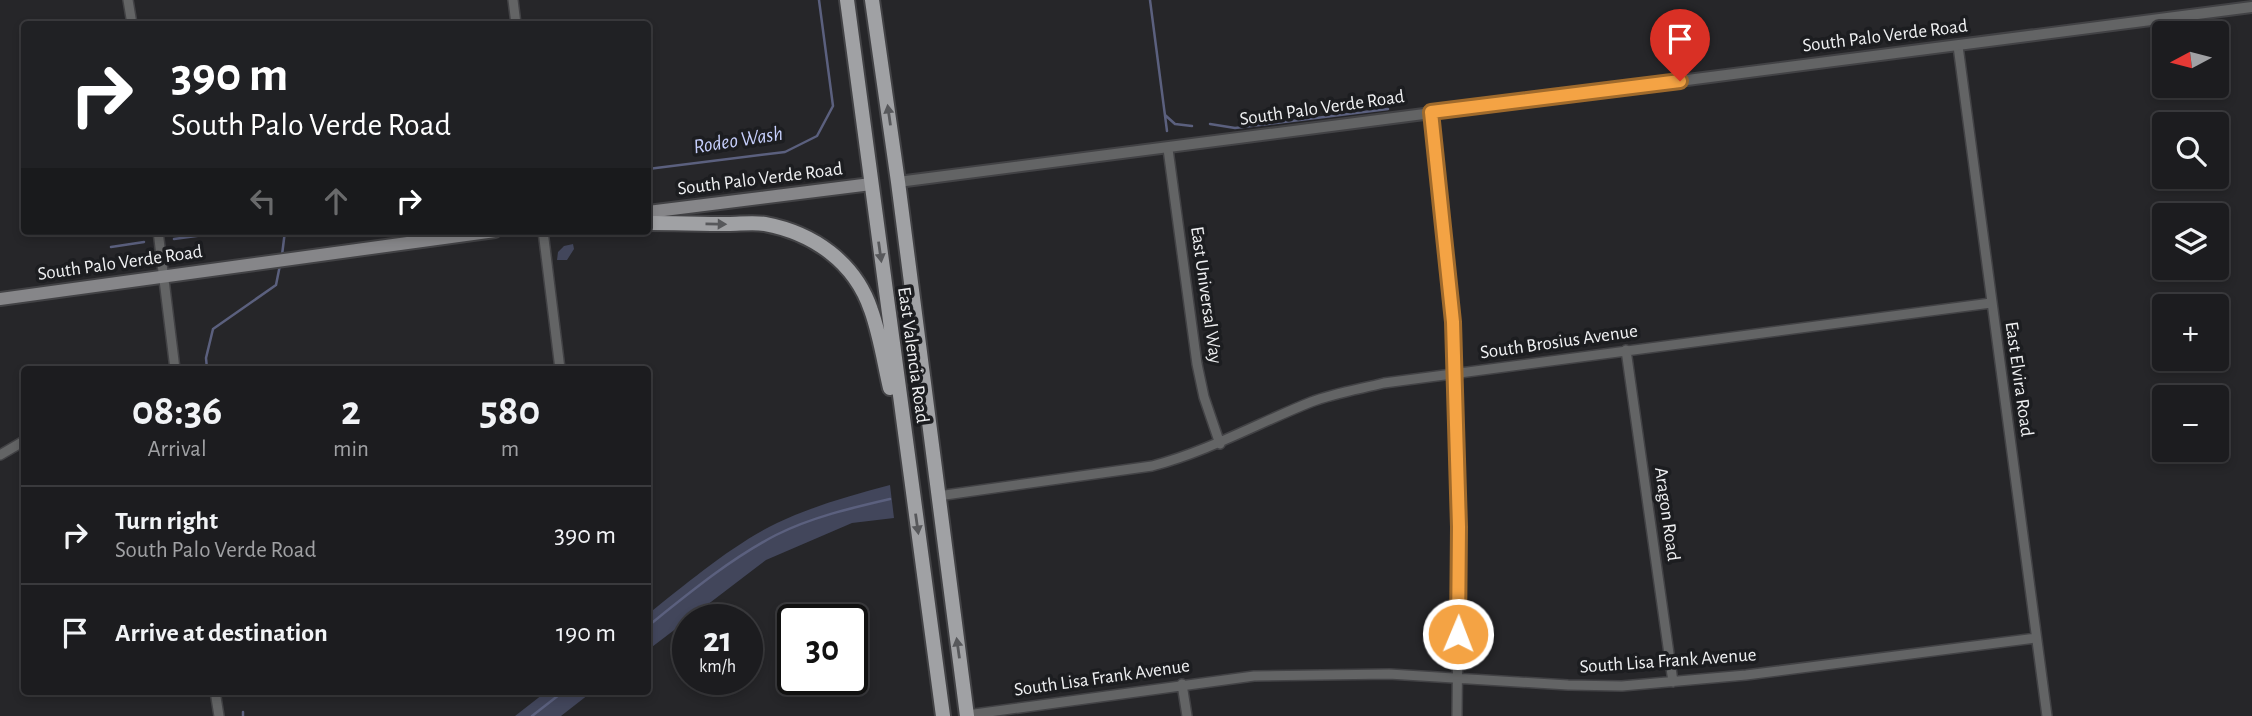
<!DOCTYPE html>
<meta charset="utf-8">
<style>
body{margin:0;font-family:"Alegreya Sans",sans-serif;background:#252528;color:#f1f3f6;height:100vh;display:flex;flex-direction:column;font-size:26px;white-space:nowrap}
*{box-sizing:border-box;margin:0}
p{font-size:23px;color:#a0a1a4}
.icon{flex:none;width:38px;height:38px;fill:none;stroke:currentColor;stroke-width:2;stroke-linecap:round;stroke-linejoin:round}
.map{position:relative;flex:1;overflow:hidden}
.drawer{position:absolute;left:21px;top:366px;width:630px;height:329px;display:flex;flex-direction:column;background:#1c1c1f;border-radius:7px;box-shadow:0 4px 10px #0003,0 0 0 2px #3a3a3d}
.drawer>*{flex:none}
.banner{position:absolute;left:21px;top:21px;width:630px;height:214px;border-radius:7px;box-shadow:0 4px 10px #0003,0 0 0 2px #3a3a3d;background:#202124;color:#fff;overflow:hidden}
.needle{width:46px;rotate:263deg}
.fabs{position:absolute;left:2152px;top:21px;display:grid;gap:14px}
.fabs a{display:grid;place-items:center;width:77px;height:77px;border-radius:7px;background:#1c1c1f;box-shadow:0 4px 10px #0003,0 0 0 2px #3a3a3d;font-size:35px}
.speed{position:absolute;left:672px;top:604px;display:flex;gap:14px;font-size:35px;font-weight:700;text-align:center}
.speed>*{display:grid;place-content:center;width:91px;height:91px;border-radius:50%;background:#1c1c1f;box-shadow:0 4px 10px #0003,0 0 0 2px #3a3a3d;line-height:1}
.speed small{font-size:18px;font-weight:400}
.speed .limit{border:4px solid #111;border-radius:10px;background:#fff;color:#111}
.pin{position:absolute;display:grid;place-items:center;width:60px;height:60px;color:#fff;margin:-72px -30px;border-radius:50% 50% 50% 0;rotate:-45deg;box-shadow:0 0 7px #0007}
.pin .icon{rotate:45deg}
.me{position:absolute;width:77px;margin:-38px;rotate:1deg;stroke-linejoin:round;filter:drop-shadow(0 0 5px #0008)}
.turn{display:flex;align-items:center;gap:24px;height:147px;padding:0 35px;font-size:32px}
.turn .icon{width:91px;height:91px;stroke-width:2.5}
.turn b{display:block;font-size:49px;line-height:60px}
.lanes{display:flex;align-items:center;height:66px;padding:0 35px;background:#0003;justify-content:center;gap:35px;direction:ltr}
.lanes .off{opacity:.35}
.eta{display:flex;justify-content:space-evenly;align-items:center;height:119px;text-align:center}
.eta b{font-size:42px;font-weight:700;line-height:49px}
ul{padding:0;list-style:none}
li{display:flex;align-items:center;gap:21px;height:98px;padding:0 35px;border-top:2px solid #3a3a3d}
li div{flex:1}
li b{display:block;font-size:26px}
li em{font-style:normal}
.map>svg:first-child{display:block}
.green{fill:#42465b}
.lines{fill:none;stroke-linecap:round;stroke-linejoin:round}
.stream{stroke:#5b607e;stroke-width:2.5}
.minor-casing{stroke:#424245;stroke-width:12}
.tertiary-casing{stroke:#424245;stroke-width:14}
.secondary-casing{stroke:#424245;stroke-width:16}
.primary-casing{stroke:#424245;stroke-width:18}
.minor{stroke:#636465;stroke-width:9}
.tertiary{stroke:#636465;stroke-width:10}
.secondary{stroke:#868689;stroke-width:12}
.primary{stroke:#a0a1a4;stroke-width:14}
.oneway{fill:#57585b}
.route-casing{stroke:#9f6a2c;stroke-width:18}
.route{stroke:#f4a344;stroke-width:12}
.labels{text-anchor:middle;dominant-baseline:central;stroke-width:7;stroke-linejoin:round;paint-order:stroke}
.street-label{font-size:19px;fill:#eff0f2;stroke:#1c1d20}
.water-label{font-size:21px;font-style:italic;fill:#c6cffc;stroke:#1c1d20}
</style>
<div class="map">
<svg width="2252" height="716" viewBox="0 0 2252 716">
<rect width="100%" height="100%" fill="#262629"/>
<path class="green" d="M573 244 574 249 567 260H557L558 252 564 246Z
M890 485 894 518 852 523 766 560 648 650V614C686 584 733 544 777 523 813 506 852 495 890 485Z
M547 691H593L561 716H515Z"/>
<g class="lines">
<path class="stream" d="M1150 0 1167 131
M1165 115 1175 124 1192 126
M1210 124 1235 128 1388 109
M648 169 785 152 817 136 833 106 819 0
M174 239 233 231
M111 247 144 242
M282 255 285 231
M207 369 206 358 213 329 276 285 280 265
M648 626C689 593 730 559 776 535 812 517 851 508 890 499
M243 712V716
M532 716 564 691"/>
<g class="minor-casing">
<path id="minor" d="M128 0 132 24
M513 0 516 24
M1958 46 2047 716
M1431 112 1453 322 1459 527 1457 716
M1168 149 1197 364 1204 397 1220 444
M158 231 175 369
M543 231 560 369
M1626 350 1673 682
M0 455 24 441
M938 496 1152 466C1209 451 1258 423 1311 402 1334 393 1360 389 1384 383L1991 303
M1182 684 1187 716
M215 691 219 716
M967 715 1254 676 1389 674 1568 685 1622 686 1746 675 2036 638"/>
</g>
<g class="tertiary-casing">
<path id="tertiary" d="M898 182 2252 7"/>
</g>
<g class="secondary-casing">
<path id="secondary" d="M648 212 871 184
M0 299 495 231"/>
</g>
<g class="primary-casing">
<path id="primary" d="M847 0 943 716
M872 0 898 182 967 716
M648 223C674 223 701 224 728 224 740 224 753 222 765 224 813 233 855 262 871 310 880 335 884 362 890 388"/>
</g>
<use href="#minor" class="minor"/>
<use href="#tertiary" class="tertiary"/>
<use href="#secondary" class="secondary"/>
<use href="#primary" class="primary"/>
</g>
<defs><path id="oneway-solid" d="M-6-.8H1V-3.2L6.5 0L1 3.2V.8H-6Z" transform="scale(1.75)"/></defs>
<g class="oneway">
<use href="#oneway-solid" transform="translate(889 115) rotate(-98)"/>
<use href="#oneway-solid" transform="translate(716 224) rotate(1)"/>
<use href="#oneway-solid" transform="translate(880 252) rotate(82)"/>
<use href="#oneway-solid" transform="translate(917 524) rotate(82)"/>
<use href="#oneway-solid" transform="translate(958 648) rotate(-98)"/>
</g>
<g class="lines">
<g class="route-casing">
<path id="route" d="M1458 634 1459 527 1453 322 1431 112 1680 81"/>
</g>
<use href="#route" class="route"/>
</g>
<g class="labels">
<g class="street-label">
<text transform="translate(1885 36) rotate(-7)">South Palo Verde Road</text>
<text transform="translate(1322 108) rotate(-8)">South Palo Verde Road</text>
<text transform="translate(760 179) rotate(-7)">South Palo Verde Road</text>
<text transform="translate(120 263) rotate(-8)">South Palo Verde Road</text>
<text transform="translate(1206 295) rotate(82)">East Universal Way</text>
<text transform="translate(1559 342) rotate(-8)">South Brosius Avenue</text>
<text transform="translate(913 355) rotate(82)">East Valencia Road</text>
<text transform="translate(2019 379) rotate(82)">East Elvira Road</text>
<text transform="translate(1667 514) rotate(82)">Aragon Road</text>
<text transform="translate(1668 661) rotate(-4)">South Lisa Frank Avenue</text>
<text transform="translate(1102 678) rotate(-8)">South Lisa Frank Avenue</text>
</g>
<g class="water-label">
<text transform="translate(738 140) rotate(-9)">Rodeo Wash</text>
</g>
</g>
</svg>
<div class="fabs">
<a><svg class="needle" viewBox="-14 -14 28 28"><path d="M0-13l5 13h-10z" fill="#e53935"/><path d="M0 13l5-13h-10z" fill="#a0a1a4"/></svg></a>
<a><svg class="icon" aria-label="search" viewBox="0 0 24 24"><circle cx="10" cy="10" r="6"/><path d="M15 15l6 6"/></svg></a>
<a><svg class="icon" aria-label="layers" viewBox="0 0 24 24"><path d="M12 4l9 5-9 5-9-5zM3 14l9 5 9-5"/></svg></a>
<a>+</a>
<a>−</a>
</div>
<div class="speed"><div>21<small>km/h</small></div><div class="limit">30</div></div>
<div class="pin" style="left:1680px;top:81px;background:#d93025"><svg class="icon" aria-label="arrive" viewBox="0 0 24 24"><path d="M6 21V4h12l-3 4 3 4H6"/></svg></div>
<svg class="me" style="left:1458px;top:634px" viewBox="-20 -20 40 40"><circle r="17" fill="#f4a344" stroke="#fff" stroke-width="3"/><path d="M0-11L8 9 0 5-8 9z" fill="#fff"/></svg>
<div class="banner">
<div class="turn"><svg class="icon" aria-label="right" viewBox="0 0 24 24"><path d="M7 20v-9h11M14 6l5 5-5 5"/></svg><div><b>390 m</b>South Palo Verde Road</div></div>
<div class="lanes"><svg class="icon off" aria-label="left" viewBox="0 0 24 24"><path d="M17 20v-9H6M10 6l-5 5 5 5"/></svg><svg class="icon off" aria-label="ahead" viewBox="0 0 24 24"><path d="M12 20V5M6 11l6-6 6 6"/></svg><svg class="icon" aria-label="right" viewBox="0 0 24 24"><path d="M7 20v-9h11M14 6l5 5-5 5"/></svg></div>
</div>
<section class="drawer">
<div class="eta">
<div><b>08:36</b><p>Arrival</p></div>
<div><b>2</b><p>min</p></div>
<div><b>580</b><p>m</p></div>
</div>
<ul>
<li><svg class="icon" aria-label="right" viewBox="0 0 24 24"><path d="M7 20v-9h11M14 6l5 5-5 5"/></svg><div><b>Turn right</b><p>South Palo Verde Road</p></div><em>390 m</em></li>
<li><svg class="icon" aria-label="arrive" viewBox="0 0 24 24"><path d="M6 21V4h12l-3 4 3 4H6"/></svg><div><b>Arrive at destination</b></div><em>190 m</em></li>
</ul>
</section>
</div>
